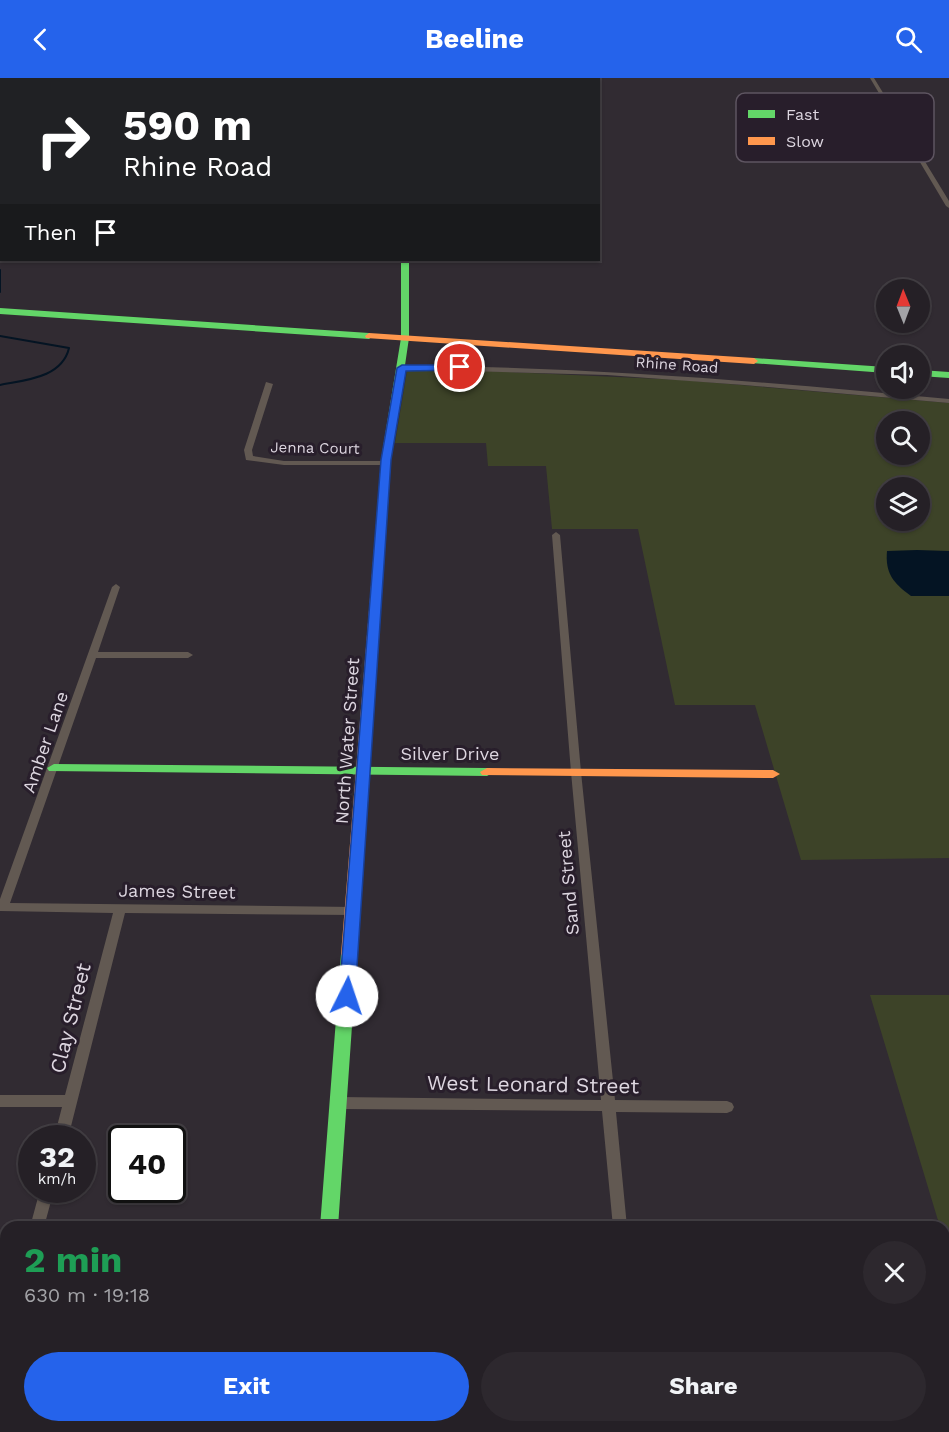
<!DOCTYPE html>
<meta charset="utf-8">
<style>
body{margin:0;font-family:"Work Sans",sans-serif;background:#2d282e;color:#f1f3f6;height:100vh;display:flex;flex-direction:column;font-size:22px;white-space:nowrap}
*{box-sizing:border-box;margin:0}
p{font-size:20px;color:#a3a3a7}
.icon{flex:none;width:33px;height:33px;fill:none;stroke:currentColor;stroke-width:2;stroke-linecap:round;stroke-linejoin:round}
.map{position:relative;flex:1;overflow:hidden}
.drawer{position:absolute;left:0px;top:1143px;width:950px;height:212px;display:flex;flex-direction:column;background:#252026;border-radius:18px 18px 0 0;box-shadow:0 2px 4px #0004,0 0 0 2px #423e43}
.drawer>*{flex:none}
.banner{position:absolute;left:0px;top:0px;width:600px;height:183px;box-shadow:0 2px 4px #0004,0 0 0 2px #423e43;background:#202124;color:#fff;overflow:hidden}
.needle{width:39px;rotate:359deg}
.tools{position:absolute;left:876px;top:201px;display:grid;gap:12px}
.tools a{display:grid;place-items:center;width:54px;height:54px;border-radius:50%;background:#252026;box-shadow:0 2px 4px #0004,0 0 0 2px #423e43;font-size:30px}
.speed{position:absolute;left:18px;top:1047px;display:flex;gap:12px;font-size:30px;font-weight:700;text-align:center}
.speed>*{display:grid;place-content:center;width:78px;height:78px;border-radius:50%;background:#252026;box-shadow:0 2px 4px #0004,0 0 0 2px #423e43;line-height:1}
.speed small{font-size:15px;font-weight:400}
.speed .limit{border:3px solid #111;border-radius:9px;background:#fff;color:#111}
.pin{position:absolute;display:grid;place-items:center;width:51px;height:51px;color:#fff;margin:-26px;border:3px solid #fff;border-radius:50%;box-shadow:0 2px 6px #0007}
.me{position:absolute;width:66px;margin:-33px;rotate:4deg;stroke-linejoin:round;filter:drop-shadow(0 0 4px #0008)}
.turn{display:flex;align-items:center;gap:21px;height:126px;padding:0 24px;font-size:27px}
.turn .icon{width:78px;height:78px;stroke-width:2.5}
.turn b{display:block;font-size:42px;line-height:51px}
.then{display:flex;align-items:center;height:57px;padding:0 24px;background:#0003;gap:12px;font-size:22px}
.round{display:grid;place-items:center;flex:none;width:63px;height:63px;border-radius:32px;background:#2d282e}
.headline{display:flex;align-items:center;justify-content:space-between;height:102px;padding:0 24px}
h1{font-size:36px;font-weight:700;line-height:45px;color:#1e9e55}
.cta{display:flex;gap:12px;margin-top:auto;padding:12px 24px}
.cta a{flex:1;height:69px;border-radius:36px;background:#2563eb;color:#fff;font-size:24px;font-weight:700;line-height:69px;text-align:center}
.cta a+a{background:#2d282e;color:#f1f3f6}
header{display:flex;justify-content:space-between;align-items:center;height:78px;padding:0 24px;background:#2563eb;color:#fff;font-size:27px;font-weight:700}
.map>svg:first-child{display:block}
.green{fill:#3d4328;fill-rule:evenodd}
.water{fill:#041423}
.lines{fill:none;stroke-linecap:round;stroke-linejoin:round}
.stream{stroke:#041423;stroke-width:2}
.street{fill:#625952;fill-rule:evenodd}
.fast{fill:#63d668;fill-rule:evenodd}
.slow{fill:#ff974d;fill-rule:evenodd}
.rail-casing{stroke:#676161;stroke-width:2}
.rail{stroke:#281e2b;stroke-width:1.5;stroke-dasharray:5;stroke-linecap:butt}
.route{fill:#2563eb;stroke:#184099;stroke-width:1.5}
.labels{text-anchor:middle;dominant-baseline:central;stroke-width:6;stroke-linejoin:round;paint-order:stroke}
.far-street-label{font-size:15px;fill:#ddd6e0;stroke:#281e2b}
.street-label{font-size:18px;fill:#ddd6e0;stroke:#281e2b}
.near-street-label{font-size:21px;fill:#ddd6e0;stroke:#281e2b}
.key{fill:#281e2b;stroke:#5e5561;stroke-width:1.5}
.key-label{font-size:16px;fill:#ddd6e0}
</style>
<header><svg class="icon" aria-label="back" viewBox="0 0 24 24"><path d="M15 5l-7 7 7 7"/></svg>Beeline<svg class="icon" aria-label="search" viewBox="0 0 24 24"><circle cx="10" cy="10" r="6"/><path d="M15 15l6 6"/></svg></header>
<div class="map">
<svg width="949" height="1354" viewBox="0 0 949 1354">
<rect width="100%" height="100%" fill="#312b32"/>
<path class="green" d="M74 0H406L73 1Z
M446 291 682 302 949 325V780L801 782 755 627H675L638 451H552L546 388H488L486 365H395L407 293ZM886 344H920V376H886ZM886 410H920V442H886Z
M870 917H949V1181L944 1162V1149H940Z"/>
<path class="water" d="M917 472 949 473V518H911C893 505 885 495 887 473Z"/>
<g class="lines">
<path class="stream" d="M0 192V214
M0 258 69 270C62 300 25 302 0 307"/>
<path class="street" d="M407 0H411V2H407Z
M870 0H874L949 123V130L946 128Z
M402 288C585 288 767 304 949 321V325L744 307 607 297 400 291V289Z
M266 304 273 306 252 372 253 378 284 383H386L390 385 386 387H284L246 382 244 372Z
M556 454 560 457 581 694 615 1022 727 1023 732 1025 734 1029 732 1033 727 1035 616 1034 627 1149H613L602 1033 339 1031 334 1029 332 1025 334 1021 339 1019 601 1022 571 694 552 457Z
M116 506 120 509 98 574H188L193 577 188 580H96L10 825 354 829 358 830 360 833 358 836 354 837 125 835 68 1060H54L62 1029H0V1017H65L113 835 0 833V821L112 509Z
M40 1112H54L44 1149H30Z
M6 1261V1297L0 1300V1264Z
M304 1348H320L319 1354H303Z
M631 1348H647L648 1354H632Z"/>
<path class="fast" d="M401 182H409V260L391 382 386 446 381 449 376 446 381 382 401 260Z
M0 230 369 255 373 258 369 261 0 236Z
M754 280 886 289V295L751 285V281Z
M920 292 949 294V300L920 298Z
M54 686 487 690 494 694 487 698 49 693 47 690Z
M349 870 355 872 357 876 338 1149H320L341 876 343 872Z"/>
<path class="slow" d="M369 255 754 280 758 283 754 286 366 260 365 258Z
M381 443 386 446 357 876 355 880 349 882 343 880 341 876 376 446Z
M487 690 773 692 780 696 773 700 482 697 480 694Z"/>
<g class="rail-casing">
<path id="rail" d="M63 2 65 0
M0 54 2 52"/>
</g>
<use href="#rail" class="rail"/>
</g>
<path class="route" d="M402 287H460L465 289 460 292 406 293 391 382 355 918 347 925 339 918 381 382 397 290Z"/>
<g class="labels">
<g class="far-street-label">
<text transform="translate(677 287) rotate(4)">Rhine Road</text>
<text transform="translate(315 370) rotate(1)">Jenna Court</text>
</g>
<g class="street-label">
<text transform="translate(347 663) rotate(-86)">North Water Street</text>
<text transform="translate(45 664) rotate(-71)">Amber Lane</text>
<text x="450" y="675">Silver Drive</text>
<text transform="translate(568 805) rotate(-95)">Sand Street</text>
<text transform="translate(177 813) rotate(1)">James Street</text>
</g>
<g class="near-street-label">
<text transform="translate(70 940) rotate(-76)">Clay Street</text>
<text transform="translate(533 1006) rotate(1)">West Leonard Street</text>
</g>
</g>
<rect x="736" y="15" width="198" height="69" rx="9" class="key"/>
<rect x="748" y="32" width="27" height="8" fill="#63d668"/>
<rect x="748" y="59" width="27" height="8" fill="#ff974d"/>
<g class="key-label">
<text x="786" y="42">Fast</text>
<text x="786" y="69">Slow</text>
</g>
</svg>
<div class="tools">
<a><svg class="needle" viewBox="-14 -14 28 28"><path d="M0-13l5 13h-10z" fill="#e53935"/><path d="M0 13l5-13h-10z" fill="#a3a3a7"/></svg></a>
<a><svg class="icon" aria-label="sound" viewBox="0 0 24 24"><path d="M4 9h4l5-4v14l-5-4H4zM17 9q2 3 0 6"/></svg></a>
<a><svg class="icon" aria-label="search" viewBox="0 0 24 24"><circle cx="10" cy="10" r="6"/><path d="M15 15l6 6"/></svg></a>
<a><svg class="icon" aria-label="layers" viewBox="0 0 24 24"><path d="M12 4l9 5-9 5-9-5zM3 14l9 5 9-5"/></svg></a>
</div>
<div class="speed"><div>32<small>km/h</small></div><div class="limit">40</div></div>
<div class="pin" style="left:460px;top:289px;background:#d93025"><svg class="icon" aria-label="arrive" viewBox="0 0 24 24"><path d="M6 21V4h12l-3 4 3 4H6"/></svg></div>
<svg class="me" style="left:347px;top:918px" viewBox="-20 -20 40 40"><circle r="19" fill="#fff"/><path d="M0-13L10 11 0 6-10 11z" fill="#2563eb"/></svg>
<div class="banner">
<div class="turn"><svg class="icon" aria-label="right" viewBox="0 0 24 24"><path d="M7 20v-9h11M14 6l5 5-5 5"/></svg><div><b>590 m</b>Rhine Road</div></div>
<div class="then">Then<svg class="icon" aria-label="arrive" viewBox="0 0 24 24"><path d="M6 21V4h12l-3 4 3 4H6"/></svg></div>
</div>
<section class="drawer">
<div class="headline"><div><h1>2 min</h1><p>630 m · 19:18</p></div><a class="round"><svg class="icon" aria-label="close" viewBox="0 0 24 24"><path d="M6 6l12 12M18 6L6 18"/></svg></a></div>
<div class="cta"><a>Exit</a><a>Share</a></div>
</section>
</div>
